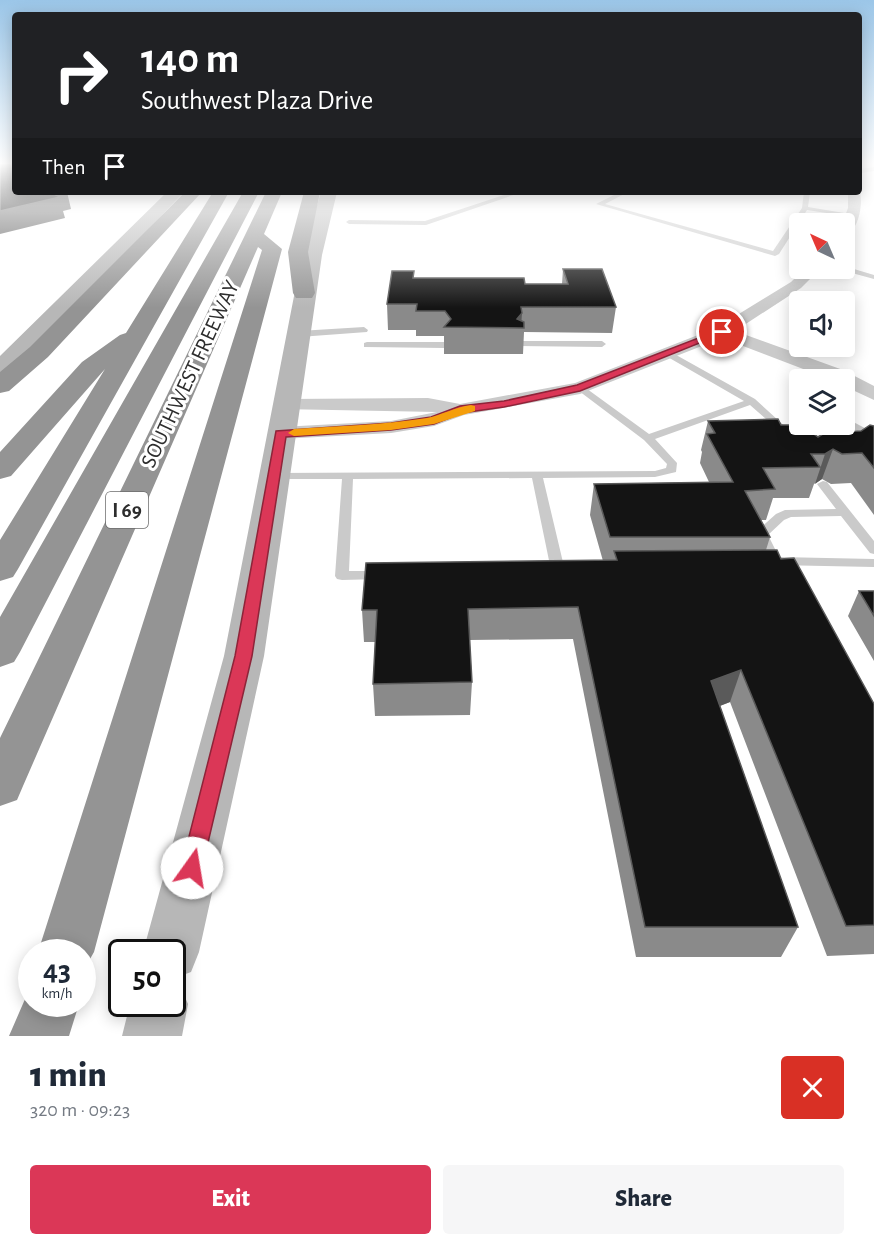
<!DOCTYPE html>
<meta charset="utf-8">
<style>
body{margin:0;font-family:"Alegreya Sans",sans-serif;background:#f6f6f7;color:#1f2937;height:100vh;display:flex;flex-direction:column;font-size:22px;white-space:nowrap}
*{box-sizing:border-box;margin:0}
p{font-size:20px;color:#747a83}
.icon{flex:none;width:33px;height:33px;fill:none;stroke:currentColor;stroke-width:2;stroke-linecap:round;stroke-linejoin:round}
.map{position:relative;height:1036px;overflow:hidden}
.sheet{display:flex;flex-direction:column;background:#fff;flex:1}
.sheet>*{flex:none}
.banner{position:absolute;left:12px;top:12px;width:850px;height:183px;border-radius:6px;box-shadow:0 3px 15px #0003;background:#202124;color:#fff;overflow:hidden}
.needle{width:39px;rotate:316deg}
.fabs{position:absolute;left:789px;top:213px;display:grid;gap:12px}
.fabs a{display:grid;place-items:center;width:66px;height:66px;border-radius:6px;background:#fff;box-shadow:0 3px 15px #0003;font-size:30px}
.speed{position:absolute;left:18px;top:939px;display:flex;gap:12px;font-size:30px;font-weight:700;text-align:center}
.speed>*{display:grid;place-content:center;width:78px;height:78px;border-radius:50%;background:#fff;box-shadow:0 3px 15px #0003;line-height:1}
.speed small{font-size:15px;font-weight:400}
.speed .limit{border:3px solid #111;border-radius:9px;background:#fff;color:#111}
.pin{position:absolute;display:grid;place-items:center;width:51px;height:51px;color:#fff;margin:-26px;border:3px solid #fff;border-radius:50%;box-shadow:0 2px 6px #0007}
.me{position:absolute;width:66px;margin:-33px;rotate:13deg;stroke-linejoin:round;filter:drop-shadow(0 0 4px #0008)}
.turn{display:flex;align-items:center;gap:21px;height:126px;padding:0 30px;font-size:27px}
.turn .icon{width:78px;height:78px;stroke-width:2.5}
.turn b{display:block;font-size:42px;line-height:51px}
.then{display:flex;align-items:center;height:57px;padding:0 30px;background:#0003;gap:12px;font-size:22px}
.round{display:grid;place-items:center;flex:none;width:63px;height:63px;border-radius:6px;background:#f6f6f7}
.summary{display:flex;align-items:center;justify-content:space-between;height:102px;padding:0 30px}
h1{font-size:36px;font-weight:800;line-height:45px}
.primary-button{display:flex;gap:12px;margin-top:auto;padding:12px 30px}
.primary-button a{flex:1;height:69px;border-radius:6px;background:#db3757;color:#fff;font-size:24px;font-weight:800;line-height:69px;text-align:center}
.primary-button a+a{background:#f6f6f7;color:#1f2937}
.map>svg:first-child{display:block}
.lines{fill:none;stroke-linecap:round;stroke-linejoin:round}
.service{fill:#cacaca;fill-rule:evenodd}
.minor{fill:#cacaca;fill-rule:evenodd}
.secondary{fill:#b7b7b7;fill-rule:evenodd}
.motorway{fill:#949494;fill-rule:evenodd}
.wall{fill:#8a8a8a}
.shaded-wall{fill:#5a5a5a}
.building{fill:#141414;stroke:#5a5a5a;stroke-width:1.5}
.route{fill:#db3757;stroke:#8e2439;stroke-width:1.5}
.slow{fill:#f59e0b}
.labels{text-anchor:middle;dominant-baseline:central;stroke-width:6;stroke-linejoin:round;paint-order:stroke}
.shield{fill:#fff;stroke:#6c6c6c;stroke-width:1.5}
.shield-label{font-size:21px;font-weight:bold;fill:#2d2d2d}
.street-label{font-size:22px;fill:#2d2d2d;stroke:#fff}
</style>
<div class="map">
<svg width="874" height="1036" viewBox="0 0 874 1036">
<rect width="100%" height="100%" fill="#fff"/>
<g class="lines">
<path class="service" d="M874 167V171L860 173V169Z
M71 192H77L73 195Z
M513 192H522L426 225 349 224 346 222 349 220 425 221Z
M620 192H628L605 204 773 251 802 208 804 192H810L808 207 856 215 853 217 807 210 779 254 775 256 596 204Z
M844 266 874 275V279L841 270 844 268Z
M364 327 368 330 367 332 299 337 295 334 299 331Z
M521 341H602L606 344 602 347 518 346 517 344Z
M367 342H444L448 345 444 348 364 347V343Z
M669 351 755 399 789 430 811 429 821 424H836L817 434 794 436V439H786L782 433 750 405 655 439 677 463 676 472 655 477 543 478 566 575 564 578H554L552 575 532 478 353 479 349 571H380L385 572 387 575 385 578 380 579 342 580 337 579 335 576 342 479H275L269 476 275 473 655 471 666 468 667 464 644 440 575 388 580 385 583 386 649 434 744 401 666 356V352Z
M844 417 874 433V440L844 424Z
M823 481 827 482 874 541V554L870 553 841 516 791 517 784 520 768 535 779 557 874 559V567L775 565 770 564 755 534 757 531 776 514 785 510 836 509 817 484Z"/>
<path class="minor" d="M860 191C863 205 859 231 844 236V224H842L848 208V192Z
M805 268H821L801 288 735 331 843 370 874 386V400L844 386V380H832L722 338 580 394 464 415 434 426 391 433 281 439 274 437 271 433 274 429 281 427 391 421 437 412 280 409 277 405 280 401 287 399 428 398 460 404 575 383 716 328 791 282Z"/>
<path class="secondary" d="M167 192H184L18 366 9 386 0 388V356Z
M321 192H337L322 255 264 656 199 952 191 972 172 979V952H143L224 656 302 255Z
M172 981 179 984 188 1004 182 1036H122L130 1004H172Z"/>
<path class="motorway" d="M185 192H202L48 357 9 391 0 393V372L30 347Z
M213 192H229L18 569 13 577 0 581V540L105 369 11 476 0 479V452L82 362 120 335 126 333Z
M243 192H259L20 652 14 662 0 667V617Z
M266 192H282L264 234 282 249 94 952 82 973V952H38L262 250 258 247 23 786 17 800 0 806V738Z
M304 192H320L308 252 315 293 312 298H296L293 293 288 252Z
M32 983V1004H79L69 1036H9Z"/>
</g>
<path class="wall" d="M563 269 616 307 612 333 524 332 523 354H444V336H416V330H388L387 304 414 271V278L525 284H562Z
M708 421 781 425 797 432 818 437 861 431 874 426V515L851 483 831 484 822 479 814 484 809 498H773L766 520H761L770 537 766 550 781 559 874 704V954L827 956 730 702 720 706 798 927 781 957H636L573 639 469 640 472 682 470 715 375 716 373 684 375 642H364L362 610 603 561 590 515 594 484 709 482 700 463 702 452 701 450Z
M859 591H874V661L848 616Z"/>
<path class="shaded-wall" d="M50 192H67L71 209 63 211 65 218 0 234V211Z
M522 313 521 328 517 319Z
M833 449 822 479 815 484 825 454Z
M741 670 730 702 701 713 711 681Z"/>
<path class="building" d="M10 163H15V192H50L60 197 0 211V164Z
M563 269H602L616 307H521L522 313 517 319 524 322V328L444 327 451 319 445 311H416L417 304H387L392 271H414L413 278H524L525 284H568Z
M778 419 781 425H792L797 432H811L818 437 826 432 861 431 870 425 874 426V468L862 453 842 454 833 449 825 454H811L820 467 763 468 775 489 745 491 770 537H610L594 484 733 482 707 434 715 433 708 421Z
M777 550 781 559 794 558 874 704V925L846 926 741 670 711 681 798 927H645L578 607 468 609 472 682 373 684 377 610H362L366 563 617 560 614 551Z
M859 591H874V616Z"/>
<linearGradient id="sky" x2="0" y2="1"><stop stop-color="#9bc6e8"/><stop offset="0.53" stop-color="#fff"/><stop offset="1" stop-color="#fff" stop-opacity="0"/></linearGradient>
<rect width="874" height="308" fill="url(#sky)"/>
<path class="route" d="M719 330 727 332 580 391 504 407 462 413 434 424 391 430 286 437 252 656 202 868 199 875 192 878 184 875 181 868 235 656 276 431 391 423 431 417 460 406 504 401 577 385Z"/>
<path class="slow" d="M471 405 475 406V411L434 424 391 430 294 436 288 433 294 429C338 426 383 425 427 418 442 415 455 407 471 405Z"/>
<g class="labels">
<rect class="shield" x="106" y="492" width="42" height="36" rx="4.5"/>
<g class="shield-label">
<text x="127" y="510">I 69</text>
</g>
<g class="street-label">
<text transform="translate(190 374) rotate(-65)">SOUTHWEST FREEWAY</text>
</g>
</g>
</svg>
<div class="fabs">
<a><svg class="needle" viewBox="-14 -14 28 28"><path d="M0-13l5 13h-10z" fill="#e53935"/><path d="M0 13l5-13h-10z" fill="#747a83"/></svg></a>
<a><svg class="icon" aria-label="sound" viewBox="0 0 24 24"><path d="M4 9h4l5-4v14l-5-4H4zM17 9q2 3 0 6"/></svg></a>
<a><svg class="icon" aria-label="layers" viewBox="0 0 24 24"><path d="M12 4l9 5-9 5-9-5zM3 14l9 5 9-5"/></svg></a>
</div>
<div class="speed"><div>43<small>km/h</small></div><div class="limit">50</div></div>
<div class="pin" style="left:722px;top:332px;background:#d93025"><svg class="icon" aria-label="arrive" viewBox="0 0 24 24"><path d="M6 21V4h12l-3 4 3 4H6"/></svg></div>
<svg class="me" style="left:192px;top:868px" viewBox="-20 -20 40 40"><circle r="19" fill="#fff"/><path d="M0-13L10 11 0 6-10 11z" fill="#db3757"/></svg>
<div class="banner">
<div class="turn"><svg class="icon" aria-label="right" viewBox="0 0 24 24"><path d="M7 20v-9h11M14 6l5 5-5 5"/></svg><div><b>140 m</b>Southwest Plaza Drive</div></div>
<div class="then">Then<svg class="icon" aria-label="arrive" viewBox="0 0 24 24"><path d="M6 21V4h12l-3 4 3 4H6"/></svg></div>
</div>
</div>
<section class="sheet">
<div class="summary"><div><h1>1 min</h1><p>320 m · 09:23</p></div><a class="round" style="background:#d93025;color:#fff"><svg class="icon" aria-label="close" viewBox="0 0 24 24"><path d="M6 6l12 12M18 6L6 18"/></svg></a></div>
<div class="primary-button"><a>Exit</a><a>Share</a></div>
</section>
